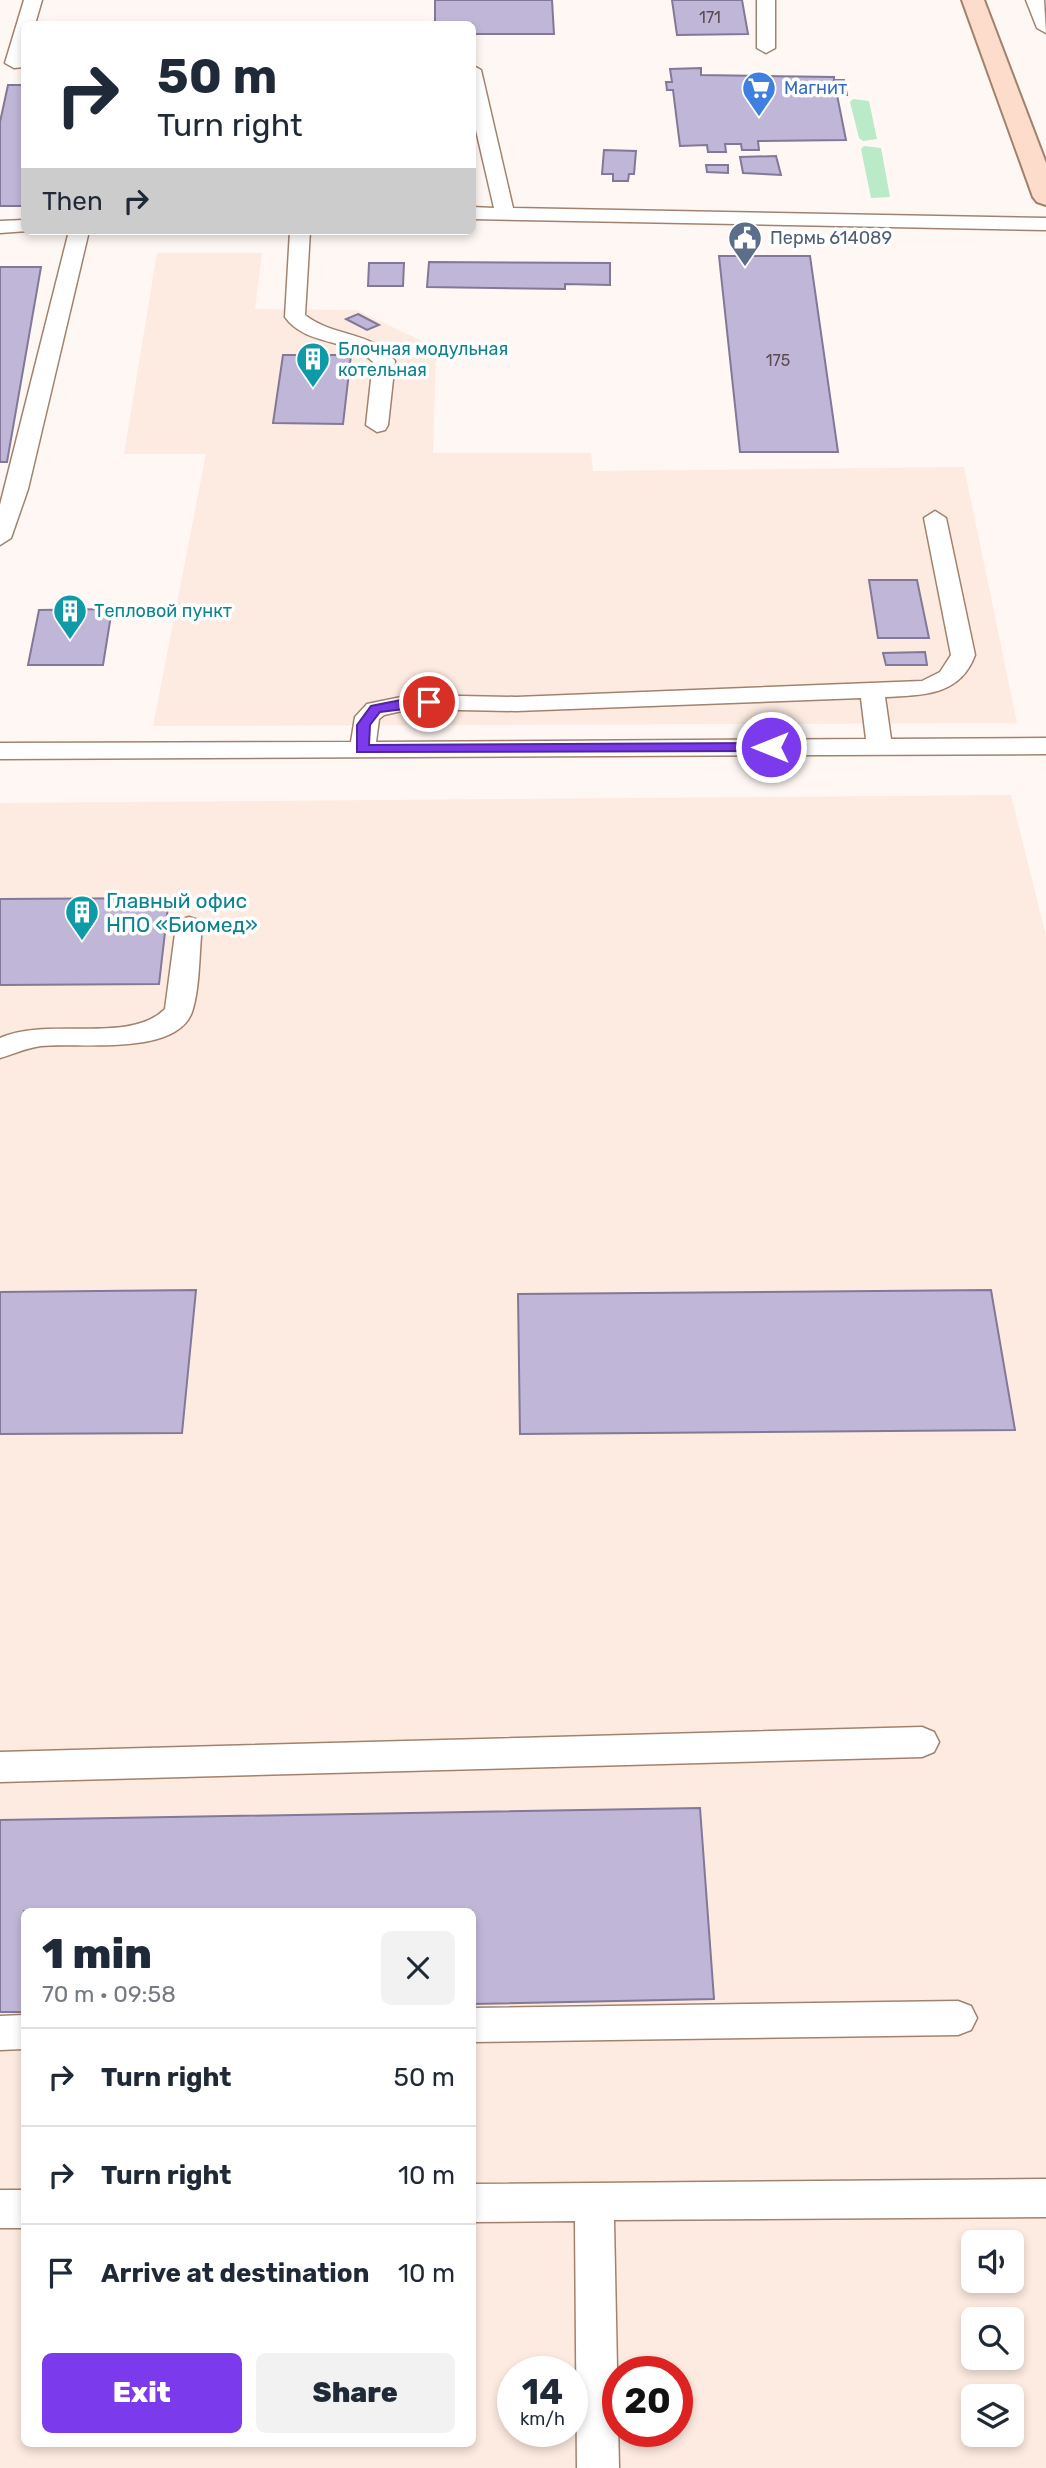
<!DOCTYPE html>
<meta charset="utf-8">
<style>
body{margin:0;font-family:Rubik,sans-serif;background:#f2f2f3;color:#1f2937;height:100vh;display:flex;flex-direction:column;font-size:26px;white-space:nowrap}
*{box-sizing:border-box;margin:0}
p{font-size:23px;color:#747a83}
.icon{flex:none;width:38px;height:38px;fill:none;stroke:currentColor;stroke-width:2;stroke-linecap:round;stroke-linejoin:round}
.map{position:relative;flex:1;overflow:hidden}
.drawer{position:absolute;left:21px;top:1908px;width:455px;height:539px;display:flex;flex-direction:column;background:#fff;border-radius:10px;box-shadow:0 4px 10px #0003}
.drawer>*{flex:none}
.hud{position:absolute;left:21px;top:21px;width:455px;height:214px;border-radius:10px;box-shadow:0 4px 10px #0003;background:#fff;color:#1f2937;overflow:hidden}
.buttons{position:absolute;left:961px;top:2230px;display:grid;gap:14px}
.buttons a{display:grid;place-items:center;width:63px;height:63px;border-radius:10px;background:#fff;box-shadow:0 4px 10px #0003;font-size:35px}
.speed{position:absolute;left:497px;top:2356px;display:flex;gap:14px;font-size:35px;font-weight:700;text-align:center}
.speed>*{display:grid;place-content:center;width:91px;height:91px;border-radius:50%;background:#fff;box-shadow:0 4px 10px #0003;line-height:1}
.speed small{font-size:18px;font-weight:400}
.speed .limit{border:10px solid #d22;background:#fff;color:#111}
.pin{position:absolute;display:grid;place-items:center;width:60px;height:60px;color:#fff;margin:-30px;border:4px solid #fff;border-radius:50%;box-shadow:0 2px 7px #0007}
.me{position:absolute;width:77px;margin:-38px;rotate:270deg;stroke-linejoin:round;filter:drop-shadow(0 0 5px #0008)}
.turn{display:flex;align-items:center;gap:24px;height:147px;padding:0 21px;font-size:32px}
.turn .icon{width:91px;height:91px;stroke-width:2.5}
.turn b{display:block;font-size:49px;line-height:60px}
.then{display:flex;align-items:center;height:66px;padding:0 21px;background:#0003;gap:14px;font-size:26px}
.round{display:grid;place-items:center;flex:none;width:74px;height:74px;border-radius:10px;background:#f2f2f3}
.head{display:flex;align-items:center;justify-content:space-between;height:119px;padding:0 21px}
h1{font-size:42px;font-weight:800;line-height:52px}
.action{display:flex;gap:14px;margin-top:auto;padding:14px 21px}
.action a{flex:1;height:80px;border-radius:10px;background:#7c3aed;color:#fff;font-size:28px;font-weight:800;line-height:80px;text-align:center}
.action a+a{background:#f2f2f3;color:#1f2937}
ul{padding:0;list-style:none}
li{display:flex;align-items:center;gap:21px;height:98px;padding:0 21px;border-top:2px solid #e0e1e3}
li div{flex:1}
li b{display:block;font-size:26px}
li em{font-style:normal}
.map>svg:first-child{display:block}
.industrial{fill:#fdebe1;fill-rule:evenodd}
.green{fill:#baeac7}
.building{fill:#c0b6d7;stroke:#827897;stroke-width:2}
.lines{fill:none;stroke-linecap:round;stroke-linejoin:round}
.service-casing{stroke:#a2826e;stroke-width:3}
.secondary-casing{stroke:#a2826e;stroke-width:4}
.service{fill:#fff;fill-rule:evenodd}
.secondary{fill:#fedccb;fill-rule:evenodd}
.route{fill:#7c3aed;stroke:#51269a;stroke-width:2}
.labels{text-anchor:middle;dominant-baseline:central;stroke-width:7;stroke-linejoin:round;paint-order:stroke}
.far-number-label{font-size:16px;fill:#594d4f}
.far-shop-label{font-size:18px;fill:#366cbe;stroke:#fff;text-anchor:start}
.far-service-label{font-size:18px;fill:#4e5e75;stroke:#fff;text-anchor:start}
.far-culture-label{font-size:18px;fill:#0d838f;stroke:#fff;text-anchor:start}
.culture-label{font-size:21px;fill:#0d838f;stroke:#fff;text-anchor:start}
</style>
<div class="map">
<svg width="1046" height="2468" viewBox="0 0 1046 2468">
<rect width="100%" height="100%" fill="#fef7f3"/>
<path class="industrial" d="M157 253H262L255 309 357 310 436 348 433 453H591L593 471 964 467 1017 723 153 726 206 454H124Z
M1011 795 1046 936V2468H0V803ZM24 1911H472V2443H24ZM973 2242H1012V2280H973ZM973 2319H1012V2357H973ZM513 2371H572V2431H513ZM618 2371H677V2431H618ZM973 2396H1012V2434H973Z"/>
<path class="green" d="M853 99 869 101 877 139 863 141 859 138 850 102Z
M864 146 881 148 890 197 871 198 861 149Z"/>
<path class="building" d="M435 0H552L554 34H472V24H435Z
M672 0H742L748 34 677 35Z
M701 68V75L834 77V80H844L847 95H837L846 140 758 141 759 150H742L741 144H725L726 152H708L707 145 680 146 673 90H667L666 82H672L670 69Z
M8 85H24V206H0V122Z
M604 150 636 151 634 174H629L628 181H613V174H602Z
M776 156 781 175 743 173 740 157Z
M706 165H728V173L707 172Z
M719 256H810L838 452H740Z
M429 262 610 263V285L565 284V289L427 287Z
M369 263H404L403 286H368Z
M0 267H41L7 462H0Z
M358 314 379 325 367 330 346 319Z
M283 355H351L343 424 273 423Z
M869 580H917L929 638H878Z
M112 609 103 665H28L39 610Z
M925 652 927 665H886L883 653Z
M169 898 159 984 0 985V899Z
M196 1290 182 1433 0 1434V1292Z
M991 1290 1015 1430 520 1434 518 1294Z
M700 1808 714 1999 472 2004V1911H24V2012H0V1820Z"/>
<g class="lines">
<g class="service-casing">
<path id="service" d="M24 0H42L35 24H24V67L14 68 5 63Z
M757 0H775V48L766 53 757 48Z
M1026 0H1044L1046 33 1037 28Z
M472 65 481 70 513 208 1046 218V230L472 219V207L494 208 472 113Z
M24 220V231H28L0 233V221Z
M69 231H89L28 489 11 538 0 545V505Z
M290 231H310L305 315C332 337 374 331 395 361L388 425 385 430 377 432 366 425 373 362C349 338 305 346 285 317Z
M935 511 946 518 975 655C960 696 923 695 885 697L891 739 1046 738V754L0 759V743L351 742 355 717 367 704 411 695 516 697 922 681 940 672 951 655 924 518ZM861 698 866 739 376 742 379 719 384 715 411 709 516 711Z
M189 917 198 920 202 926C199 951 200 989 192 1012 176 1057 78 1042 41 1046 26 1048 14 1054 0 1058V1038C48 1016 129 1045 165 1009L176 926 180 920Z
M922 1727 934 1732 939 1742 934 1752 922 1757 0 1782V1752Z
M958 2001 971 2006 977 2018 971 2030 958 2035 472 2042V2008Z
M24 2015V2049L0 2050V2016Z
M1046 2179V2217L614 2220 619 2468H577L575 2221 472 2222V2184Z
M0 2190H24V2228H0Z"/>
</g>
<g class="secondary-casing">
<path id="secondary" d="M962 0H984L1046 163V205L1037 202 1033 197Z"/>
</g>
<use href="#service" class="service"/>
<use href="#secondary" class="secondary"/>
</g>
<path class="route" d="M411 698H429L436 702 429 706 380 712 370 725 369 745 771 743 777 747 771 751 357 752V725L371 706Z"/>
<defs>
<g id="supermarket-pin" transform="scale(1.75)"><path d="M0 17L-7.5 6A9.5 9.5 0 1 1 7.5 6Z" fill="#3f7fe0" stroke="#fff"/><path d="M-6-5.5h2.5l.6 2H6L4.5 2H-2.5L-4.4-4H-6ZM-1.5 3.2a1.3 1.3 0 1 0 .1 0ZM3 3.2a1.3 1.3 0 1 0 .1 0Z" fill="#fff"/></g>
<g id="civic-pin" transform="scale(1.75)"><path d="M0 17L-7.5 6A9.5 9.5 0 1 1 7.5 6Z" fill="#5c6f8a" stroke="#fff"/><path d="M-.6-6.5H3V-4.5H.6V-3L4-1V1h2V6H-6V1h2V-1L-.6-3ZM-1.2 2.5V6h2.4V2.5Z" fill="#fff"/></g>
<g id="building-pin" transform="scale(1.75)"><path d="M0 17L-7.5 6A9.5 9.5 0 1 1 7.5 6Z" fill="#0f9aa8" stroke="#fff"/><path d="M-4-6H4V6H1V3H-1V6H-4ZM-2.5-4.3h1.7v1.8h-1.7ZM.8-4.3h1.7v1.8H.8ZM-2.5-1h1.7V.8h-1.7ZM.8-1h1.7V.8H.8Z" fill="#fff"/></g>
</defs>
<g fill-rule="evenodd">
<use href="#supermarket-pin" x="759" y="88"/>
<use href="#civic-pin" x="745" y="238"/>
<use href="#building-pin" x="313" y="359"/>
<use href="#building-pin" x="70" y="611"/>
<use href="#building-pin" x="82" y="912"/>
</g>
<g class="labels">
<g class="far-number-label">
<text x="710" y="17">171</text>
<text x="778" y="360">175</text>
</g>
<g class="far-shop-label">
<text x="784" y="88">Магнит</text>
</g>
<g class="far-service-label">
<text x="770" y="238">Пермь 614089</text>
</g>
<g class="far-culture-label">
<text x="338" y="349">Блочная модульная<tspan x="338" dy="21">котельная</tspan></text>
<text x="94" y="611">Тепловой пункт</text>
</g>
<g class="culture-label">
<text x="106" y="900">Главный офис<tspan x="106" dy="24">НПО «Биомед»</tspan></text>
</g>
</g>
</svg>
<div class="buttons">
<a><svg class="icon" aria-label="sound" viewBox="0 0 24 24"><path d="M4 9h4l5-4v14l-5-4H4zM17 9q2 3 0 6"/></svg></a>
<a><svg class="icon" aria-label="search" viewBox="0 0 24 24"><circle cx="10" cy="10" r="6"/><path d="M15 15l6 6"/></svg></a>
<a><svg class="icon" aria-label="layers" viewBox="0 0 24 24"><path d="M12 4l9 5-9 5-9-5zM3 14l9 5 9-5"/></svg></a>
</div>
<div class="speed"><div>14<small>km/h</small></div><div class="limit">20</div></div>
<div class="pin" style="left:429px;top:702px;background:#d93025"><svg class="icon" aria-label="arrive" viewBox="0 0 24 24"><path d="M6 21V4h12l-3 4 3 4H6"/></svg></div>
<svg class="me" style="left:771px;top:747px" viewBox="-20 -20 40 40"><circle r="17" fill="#7c3aed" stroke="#fff" stroke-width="3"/><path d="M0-11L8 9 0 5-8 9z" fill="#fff"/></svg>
<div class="hud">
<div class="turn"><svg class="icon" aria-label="right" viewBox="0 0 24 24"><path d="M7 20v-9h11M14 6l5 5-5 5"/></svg><div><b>50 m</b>Turn right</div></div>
<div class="then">Then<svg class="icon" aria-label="right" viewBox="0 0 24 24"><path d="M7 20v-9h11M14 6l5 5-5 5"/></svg></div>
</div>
<section class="drawer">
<div class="head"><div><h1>1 min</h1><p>70 m · 09:58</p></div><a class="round"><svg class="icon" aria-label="close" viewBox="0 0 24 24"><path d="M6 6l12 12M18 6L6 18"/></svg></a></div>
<ul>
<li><svg class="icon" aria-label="right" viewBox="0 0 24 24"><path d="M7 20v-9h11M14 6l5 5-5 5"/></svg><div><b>Turn right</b></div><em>50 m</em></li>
<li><svg class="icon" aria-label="right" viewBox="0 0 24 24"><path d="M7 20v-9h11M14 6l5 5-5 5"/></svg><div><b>Turn right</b></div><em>10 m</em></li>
<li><svg class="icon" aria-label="arrive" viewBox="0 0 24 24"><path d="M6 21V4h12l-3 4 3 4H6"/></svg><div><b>Arrive at destination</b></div><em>10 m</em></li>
</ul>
<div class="action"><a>Exit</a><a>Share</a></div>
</section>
</div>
